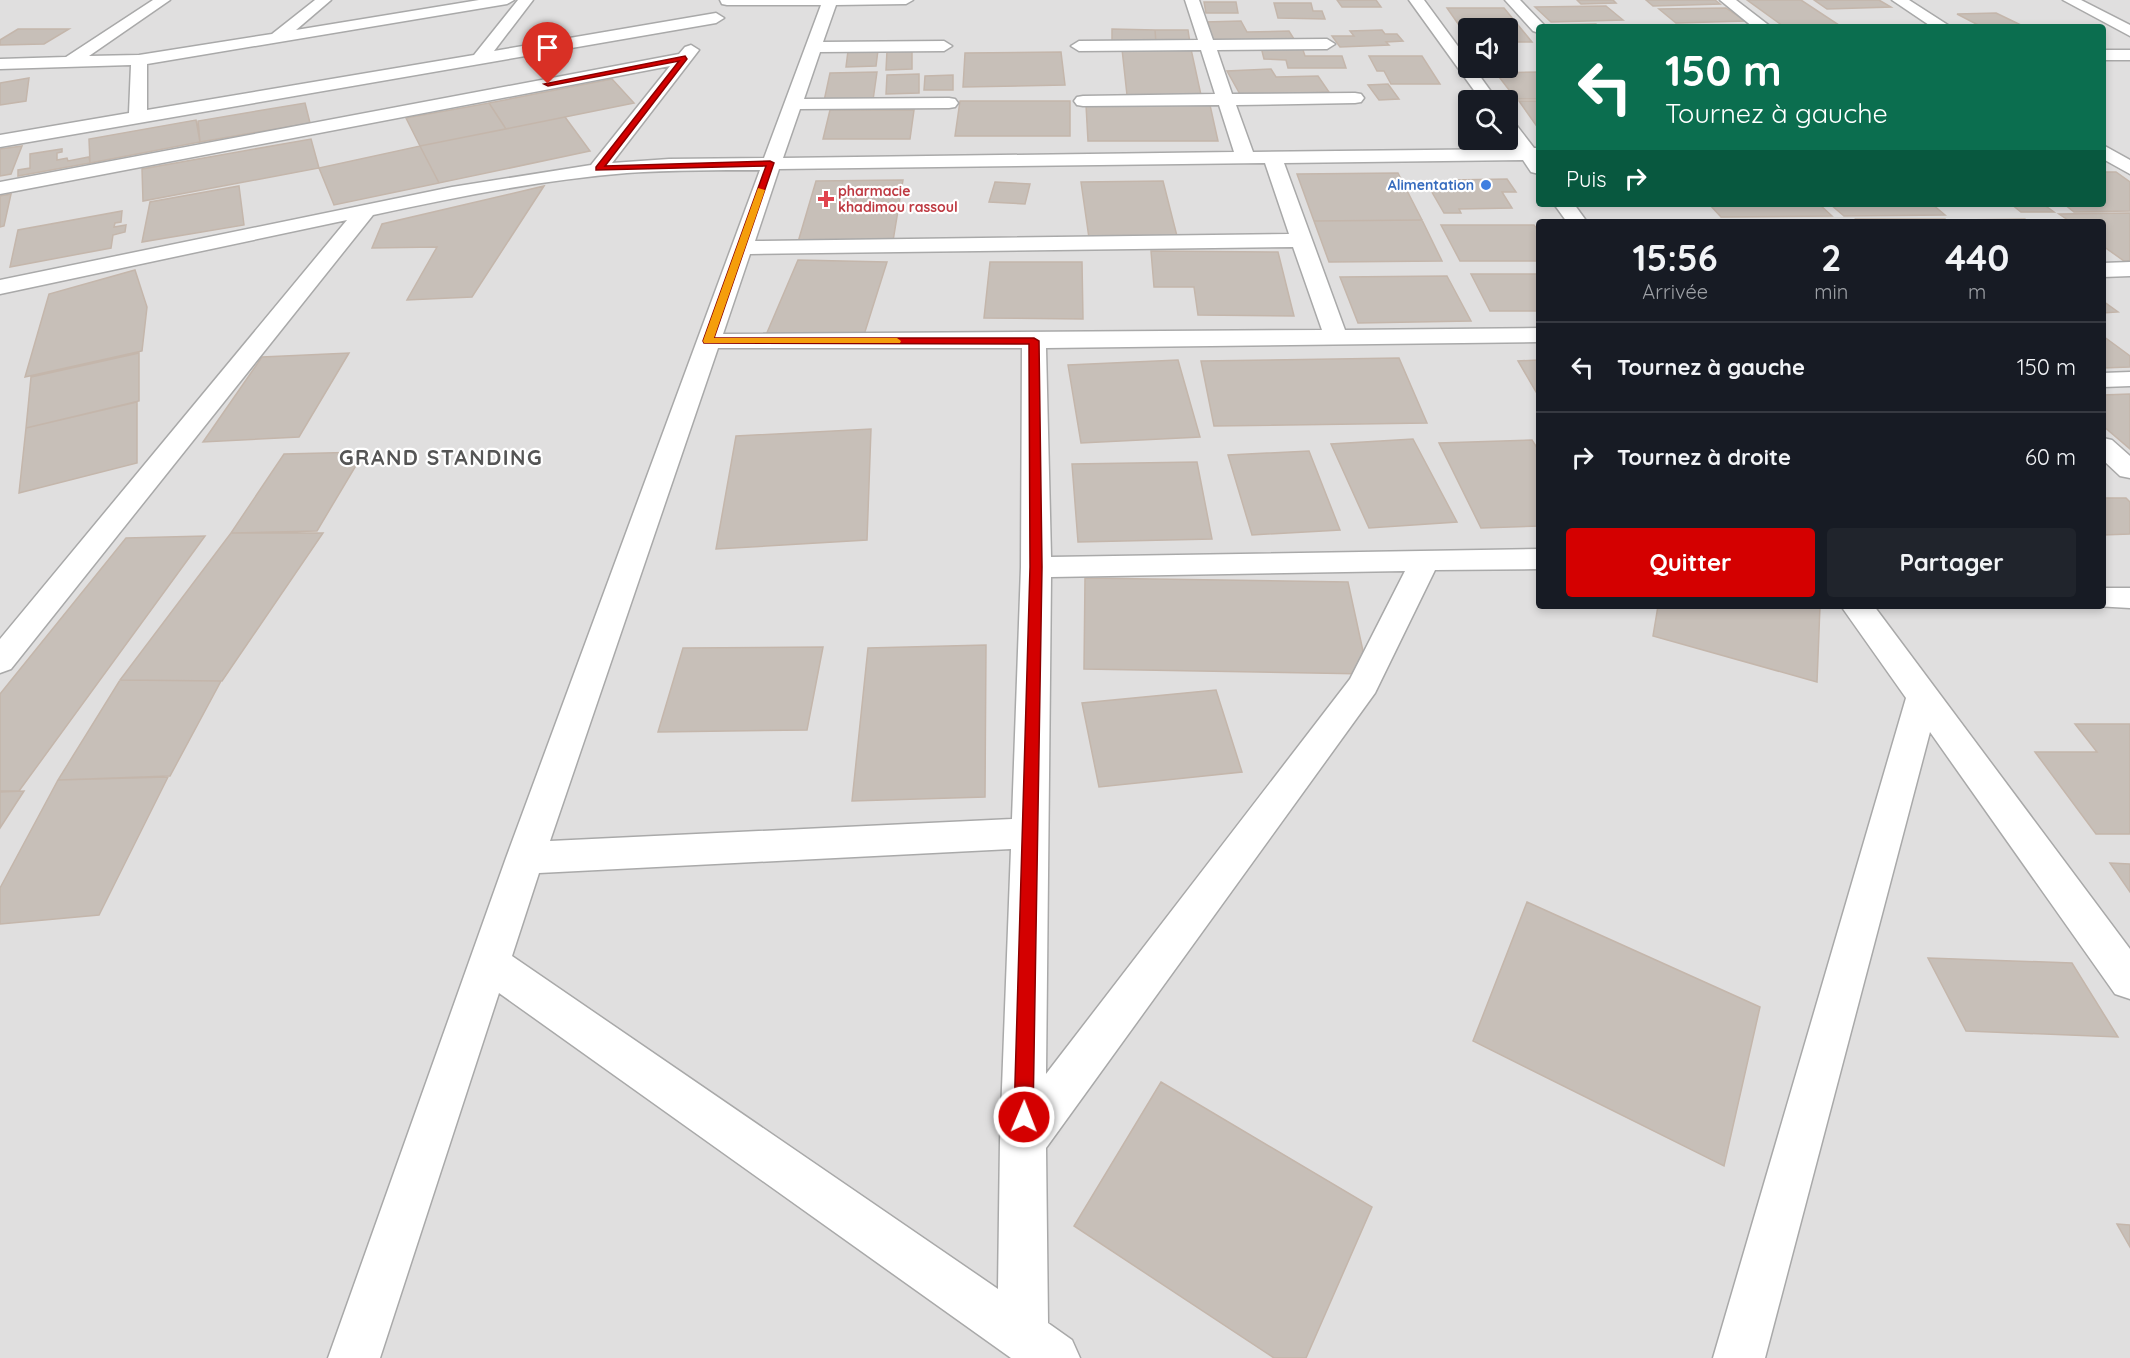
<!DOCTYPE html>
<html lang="fr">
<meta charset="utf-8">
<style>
body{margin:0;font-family:Quicksand,sans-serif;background:#20242c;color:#f1f3f6;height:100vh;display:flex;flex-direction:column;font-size:22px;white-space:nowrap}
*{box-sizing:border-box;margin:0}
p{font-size:20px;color:#9ea1a6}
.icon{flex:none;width:33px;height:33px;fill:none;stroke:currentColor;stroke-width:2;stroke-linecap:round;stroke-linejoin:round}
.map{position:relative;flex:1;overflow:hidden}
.side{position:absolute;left:1536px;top:219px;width:570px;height:390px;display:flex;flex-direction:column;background:#171b24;border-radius:6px;box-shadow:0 3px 9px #0003}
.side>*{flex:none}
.banner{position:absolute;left:1536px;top:24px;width:570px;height:183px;border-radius:6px;box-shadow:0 3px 9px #0003;background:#0b6e4f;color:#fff;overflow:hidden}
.buttons{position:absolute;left:1458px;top:18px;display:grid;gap:12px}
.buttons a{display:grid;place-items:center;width:60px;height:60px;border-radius:6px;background:#171b24;box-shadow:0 3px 9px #0003;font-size:30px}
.pin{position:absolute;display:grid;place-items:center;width:51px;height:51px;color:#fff;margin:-62px -26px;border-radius:50% 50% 50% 0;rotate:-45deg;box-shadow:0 0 6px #0007}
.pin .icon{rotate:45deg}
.me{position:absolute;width:66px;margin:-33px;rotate:1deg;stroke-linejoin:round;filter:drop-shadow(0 0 4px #0008)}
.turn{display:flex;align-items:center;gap:21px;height:126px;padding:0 30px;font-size:27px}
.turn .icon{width:78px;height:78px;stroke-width:2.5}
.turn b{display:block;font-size:42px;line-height:51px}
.then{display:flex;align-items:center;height:57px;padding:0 30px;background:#0003;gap:12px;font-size:22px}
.eta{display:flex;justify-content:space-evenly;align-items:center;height:102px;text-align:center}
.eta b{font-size:36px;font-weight:700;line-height:42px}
.primary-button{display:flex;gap:12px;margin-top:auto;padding:12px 30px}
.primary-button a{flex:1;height:69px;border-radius:6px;background:#d40000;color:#fff;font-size:24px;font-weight:700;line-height:69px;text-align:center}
.primary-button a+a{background:#20242c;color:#f1f3f6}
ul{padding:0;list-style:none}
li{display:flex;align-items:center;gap:18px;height:90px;padding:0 30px;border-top:2px solid #363941}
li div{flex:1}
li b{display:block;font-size:22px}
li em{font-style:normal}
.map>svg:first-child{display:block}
.residential{fill:#e0dfdf;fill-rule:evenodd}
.building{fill:#c7bfb8;stroke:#c4b6ab;stroke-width:1.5}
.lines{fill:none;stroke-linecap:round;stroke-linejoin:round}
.minor-casing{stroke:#a9a9a9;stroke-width:3}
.minor{fill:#fff;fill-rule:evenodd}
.route{fill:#d40000;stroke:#8a0000;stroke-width:1.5}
.slow{fill:#f59e0b}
.shop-dot{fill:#3f7fe0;stroke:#fff;stroke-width:2}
.health-dot{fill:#e0444e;stroke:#fff;stroke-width:2}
.labels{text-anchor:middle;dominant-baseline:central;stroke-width:4.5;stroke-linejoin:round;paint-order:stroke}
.far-shop-label{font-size:14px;font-weight:bold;fill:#366cbe;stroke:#fff;text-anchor:end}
.far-health-label{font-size:14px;font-weight:bold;fill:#be3a42;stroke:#fff;text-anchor:start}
.district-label{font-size:21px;font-weight:bold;letter-spacing:1.5px;fill:#555;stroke:#fff}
</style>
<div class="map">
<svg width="2130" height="1358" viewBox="0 0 2130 1358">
<rect width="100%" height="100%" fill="#f2efe9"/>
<path class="residential" d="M0 0H2130V1358H0ZM1539 27H2103V204H1539ZM1468 28H1508V68H1468ZM1468 100H1508V140H1468ZM1539 222H2103V606H1539Z"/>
<path class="building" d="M1337 0H1376L1381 7H1342Z
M1577 0H1613L1616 3 1581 4Z
M1646 0H1715L1720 4 1653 6Z
M1747 0H1801L1839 25 1783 26Z
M1814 0H1879L1891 7 1827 9Z
M1204 2H1236L1238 13H1206Z
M1274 3H1311L1313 11H1322L1325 19 1278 18Z
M1606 6 1623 20 1551 22 1535 7Z
M1447 8H1504L1532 42H1508V28H1468V38Z
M1726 8 1745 21 1676 23 1659 9Z
M1996 13 2025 27H1982L1957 14Z
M1241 21 1247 32 1289 31 1294 39 1214 41 1205 22Z
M1596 24 1599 27H1553L1550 25Z
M1679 25H1737L1740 27H1681Z
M18 29H69L44 44 0 45V40Z
M1112 29 1155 30 1156 43 1112 42Z
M1155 30H1188L1190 43H1156Z
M1382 30 1385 34H1397L1403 41 1386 42 1389 45 1340 47 1332 36H1354L1350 31Z
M1261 47H1302L1305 56H1342L1346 68H1288L1286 60 1264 59Z
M1122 49H1191L1201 95H1127Z
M878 50 876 66 846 67 848 51Z
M912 50V69L886 70 887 51Z
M1061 52 1065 85 963 87 965 53Z
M1369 56H1422L1440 84H1391L1384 71H1377Z
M1271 69 1276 77 1318 76 1329 92 1241 96 1227 71Z
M877 72 873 100 824 101 830 73Z
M1539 72V99H1516L1496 73Z
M919 74V93L886 94 887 75Z
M953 75V90H924L925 76Z
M29 78 26 101 0 105V83Z
M612 79 634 103 506 129 489 103Z
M1388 84 1399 99 1379 100 1368 85Z
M960 101H1070V136H955Z
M1519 101H1539V128H1538Z
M305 103 310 123 200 142 198 121Z
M489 103 506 129 420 146 406 118Z
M1086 105H1210L1218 141H1088Z
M830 110H914L910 139H823Z
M565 117 590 151 439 183 420 146Z
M196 120 200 142 90 163 89 139Z
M311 139 319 168 143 201 142 169Z
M22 146 11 174 0 176V149Z
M420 146 439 183 334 205 319 168Z
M62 149V152L57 153V160L67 158 68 161 89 157 90 163 18 176V170L30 168V154Z
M2103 172H2116L2130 182V211L2074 212 2064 204H2103Z
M1398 173 1422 220 1314 221 1297 174Z
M1507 179 1516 192H1502L1512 208 1459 209 1461 213H1444L1429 187H1454L1451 180Z
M903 180 893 241 798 242 816 181Z
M1163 181 1177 236 1089 238 1081 182Z
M995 182 1030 184 1025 204 989 202Z
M239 186 244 225 142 242 150 202Z
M544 186 472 297 407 300 437 247 372 248 382 224Z
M11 194 4 226 0 227V196Z
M1709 204H1819L1832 216 1721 217Z
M1830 204H1932L1945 215 1844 216Z
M2011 204H2043L2054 212H2021Z
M122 211 121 222 115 223 114 227 126 225 125 232 113 235 111 248 10 267 18 230Z
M2130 213V261H2124L2103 246V222H2071L2059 214Z
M1856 219H1945L1949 222H1859Z
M2025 219 2029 222 1958 220Z
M1422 220 1442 261 1329 262 1314 221Z
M1441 225H1534L1539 232V261H1460Z
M1151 251 1278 252 1294 316 1198 315 1194 287H1154Z
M798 260 887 262 863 338 766 335Z
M990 262H1082L1083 319 984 318Z
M135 270 147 307 142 351 25 377 49 294Z
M1471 274H1539V311H1490Z
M1447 276 1471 321 1358 323 1340 277Z
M2103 301 2118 312 2103 313Z
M2103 336 2130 356V367L2103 368Z
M139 353V401L26 428 31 377Z
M349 353 299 437 203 442 262 357Z
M1399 358 1427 423 1214 426 1201 361Z
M1178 360 1200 437 1081 443 1068 365Z
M1539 360V397L1518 361Z
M2130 394V449L2103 426V395Z
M137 402V463L19 493 26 428Z
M871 429 867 540 716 549 736 436Z
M1413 439 1457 522 1369 528 1331 444Z
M1532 440 1539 451V526L1481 528 1439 443Z
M1309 451 1340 530 1252 535 1228 455Z
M364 452 317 531 231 533 284 454Z
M1197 462 1212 539 1078 542 1072 464Z
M2103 498H2126L2130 502V534L2103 535Z
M231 533H323L222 681 120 680Z
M205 536 19 791H0V694L126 538Z
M1085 578 1348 582 1368 674 1084 669Z
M1658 606H1820L1817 682 1653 636Z
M986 645 985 797 852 801 868 648Z
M823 647 807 730 658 732 683 648Z
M120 680 221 681 170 776 58 780Z
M1216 690 1242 772 1099 787 1082 703Z
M2075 724H2130V834H2096L2035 752H2097Z
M168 777 99 915 0 924V888L58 780Z
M24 791 0 828V792Z
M2110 863 2130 864V892Z
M1527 902 1760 1007 1724 1166 1473 1041Z
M1928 958 2072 963 2118 1037 1966 1031Z
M1161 1082 1372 1207 1306 1358H1274L1074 1226Z
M2117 1224 2130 1225V1247Z"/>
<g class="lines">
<g class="minor-casing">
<path id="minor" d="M153 0H170L89 56 139 55 272 34 315 0H331L296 30 479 0H514L507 4 147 64V110L474 55 518 0H533L494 51 716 13 724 18 716 23 0 147V135L129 113 131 65 0 69V59L66 57Z
M720 0H913L906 4 836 5 823 42 944 41 952 46 944 51 820 52 804 99 949 98 955 99 958 103 955 107 949 108 800 109 783 158 1234 152 1219 105 1083 106 1077 105 1074 101 1077 97 1083 96 1215 94 1201 50 1079 51 1071 46 1079 41 1198 40 1185 0H1199L1213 40 1327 39 1335 44 1327 49 1217 50 1232 94 1355 93 1361 94 1364 98 1361 102 1355 103 1236 105 1253 152 1515 149 1508 138V121L1514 122 1534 148H1539V174L1531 172 1523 160 1284 163 1345 330 1539 328V342L1046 348 1051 557 1539 549V569L1435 570 1375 693 1046 1148 1048 1323 1072 1340 1080 1358H1011L499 993 380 1358H328L506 858 760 170C716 170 671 170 627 173 541 180 457 197 373 215L11 669 0 673V639L347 220 0 294V280L452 187 591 165 670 66 0 194V182L679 54 685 47 691 45 699 50 612 163 669 159 764 158 821 5H727L722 4ZM1265 163 1289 234 755 241 779 169ZM1293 247 1322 330 723 334 750 254ZM718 348H1022L1021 567 1012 819 550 841ZM1405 571 1350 679 1046 1074 1051 577ZM1011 849 1000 1141 998 1289 512 956 539 873Z
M1409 0H1424L1468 60V68H1474L1497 100H1481Z
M1505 0H1520L1546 27H1539V33L1533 31Z
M1720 0H1736L1771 27H1753Z
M1892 0H1909L1951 27H1932Z
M2063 0H2081L2130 25V36Z
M2103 50H2130V60H2103Z
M2103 145 2130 160V174L2103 159Z
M1554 204H1574L1587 222H1567Z
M2130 262V276L2103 277V263Z
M2130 372V386L2103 387V373Z
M2103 438 2112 440 2130 456V478L2120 476 2103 460Z
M2103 588H2130V608L2095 606H2103Z
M1841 606H1874L2130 949V999L2115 994 1930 732 1765 1358H1713L1906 698Z"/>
</g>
<use href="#minor" class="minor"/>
</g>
<path class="route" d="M685 56 687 59 605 166 770 161 774 163 714 338H1034L1039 341 1042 567 1033 1117 1030 1123 1024 1126 1017 1123 1014 1117 1030 567 1029 344 704 343 703 341 766 166 596 170V167L679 61 548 86 544 84Z"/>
<path class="slow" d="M758 188 765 190 714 338H897L901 341 900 343H704L703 341Z"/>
<circle class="shop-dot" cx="1486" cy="185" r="6"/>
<path class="health-dot" d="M823 190h6v6h6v6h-6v6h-6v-6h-6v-6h6z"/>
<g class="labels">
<g class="far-shop-label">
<text x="1474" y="185">Alimentation</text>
</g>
<g class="far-health-label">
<text x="838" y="191">pharmacie<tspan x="838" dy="16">khadimou rassoul</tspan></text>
</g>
<g class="district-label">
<text x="441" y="457">GRAND STANDING</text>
</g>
</g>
</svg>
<div class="buttons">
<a><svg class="icon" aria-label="sound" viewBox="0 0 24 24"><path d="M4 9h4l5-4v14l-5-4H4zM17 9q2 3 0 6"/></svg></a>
<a><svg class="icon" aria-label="search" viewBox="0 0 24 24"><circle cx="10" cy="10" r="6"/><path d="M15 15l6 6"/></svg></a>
</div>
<div class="pin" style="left:548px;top:84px;background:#d93025"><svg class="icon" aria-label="arrive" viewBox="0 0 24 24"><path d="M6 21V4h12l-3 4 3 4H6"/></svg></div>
<svg class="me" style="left:1024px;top:1117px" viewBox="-20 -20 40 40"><circle r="17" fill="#d40000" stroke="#fff" stroke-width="3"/><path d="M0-11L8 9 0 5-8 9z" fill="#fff"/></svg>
<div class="banner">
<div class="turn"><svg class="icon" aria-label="left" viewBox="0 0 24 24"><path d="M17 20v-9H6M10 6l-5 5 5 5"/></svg><div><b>150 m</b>Tournez à gauche</div></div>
<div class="then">Puis<svg class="icon" aria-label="right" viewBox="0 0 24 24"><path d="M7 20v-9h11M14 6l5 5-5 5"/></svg></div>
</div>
<section class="side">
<div class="eta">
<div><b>15:56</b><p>Arrivée</p></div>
<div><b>2</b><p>min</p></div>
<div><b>440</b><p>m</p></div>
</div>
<ul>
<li><svg class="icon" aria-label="left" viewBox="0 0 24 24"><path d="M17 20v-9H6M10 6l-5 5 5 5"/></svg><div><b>Tournez à gauche</b></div><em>150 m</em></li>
<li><svg class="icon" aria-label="right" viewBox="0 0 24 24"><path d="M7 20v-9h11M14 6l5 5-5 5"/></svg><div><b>Tournez à droite</b></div><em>60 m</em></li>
</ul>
<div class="primary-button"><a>Quitter</a><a>Partager</a></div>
</section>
</div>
